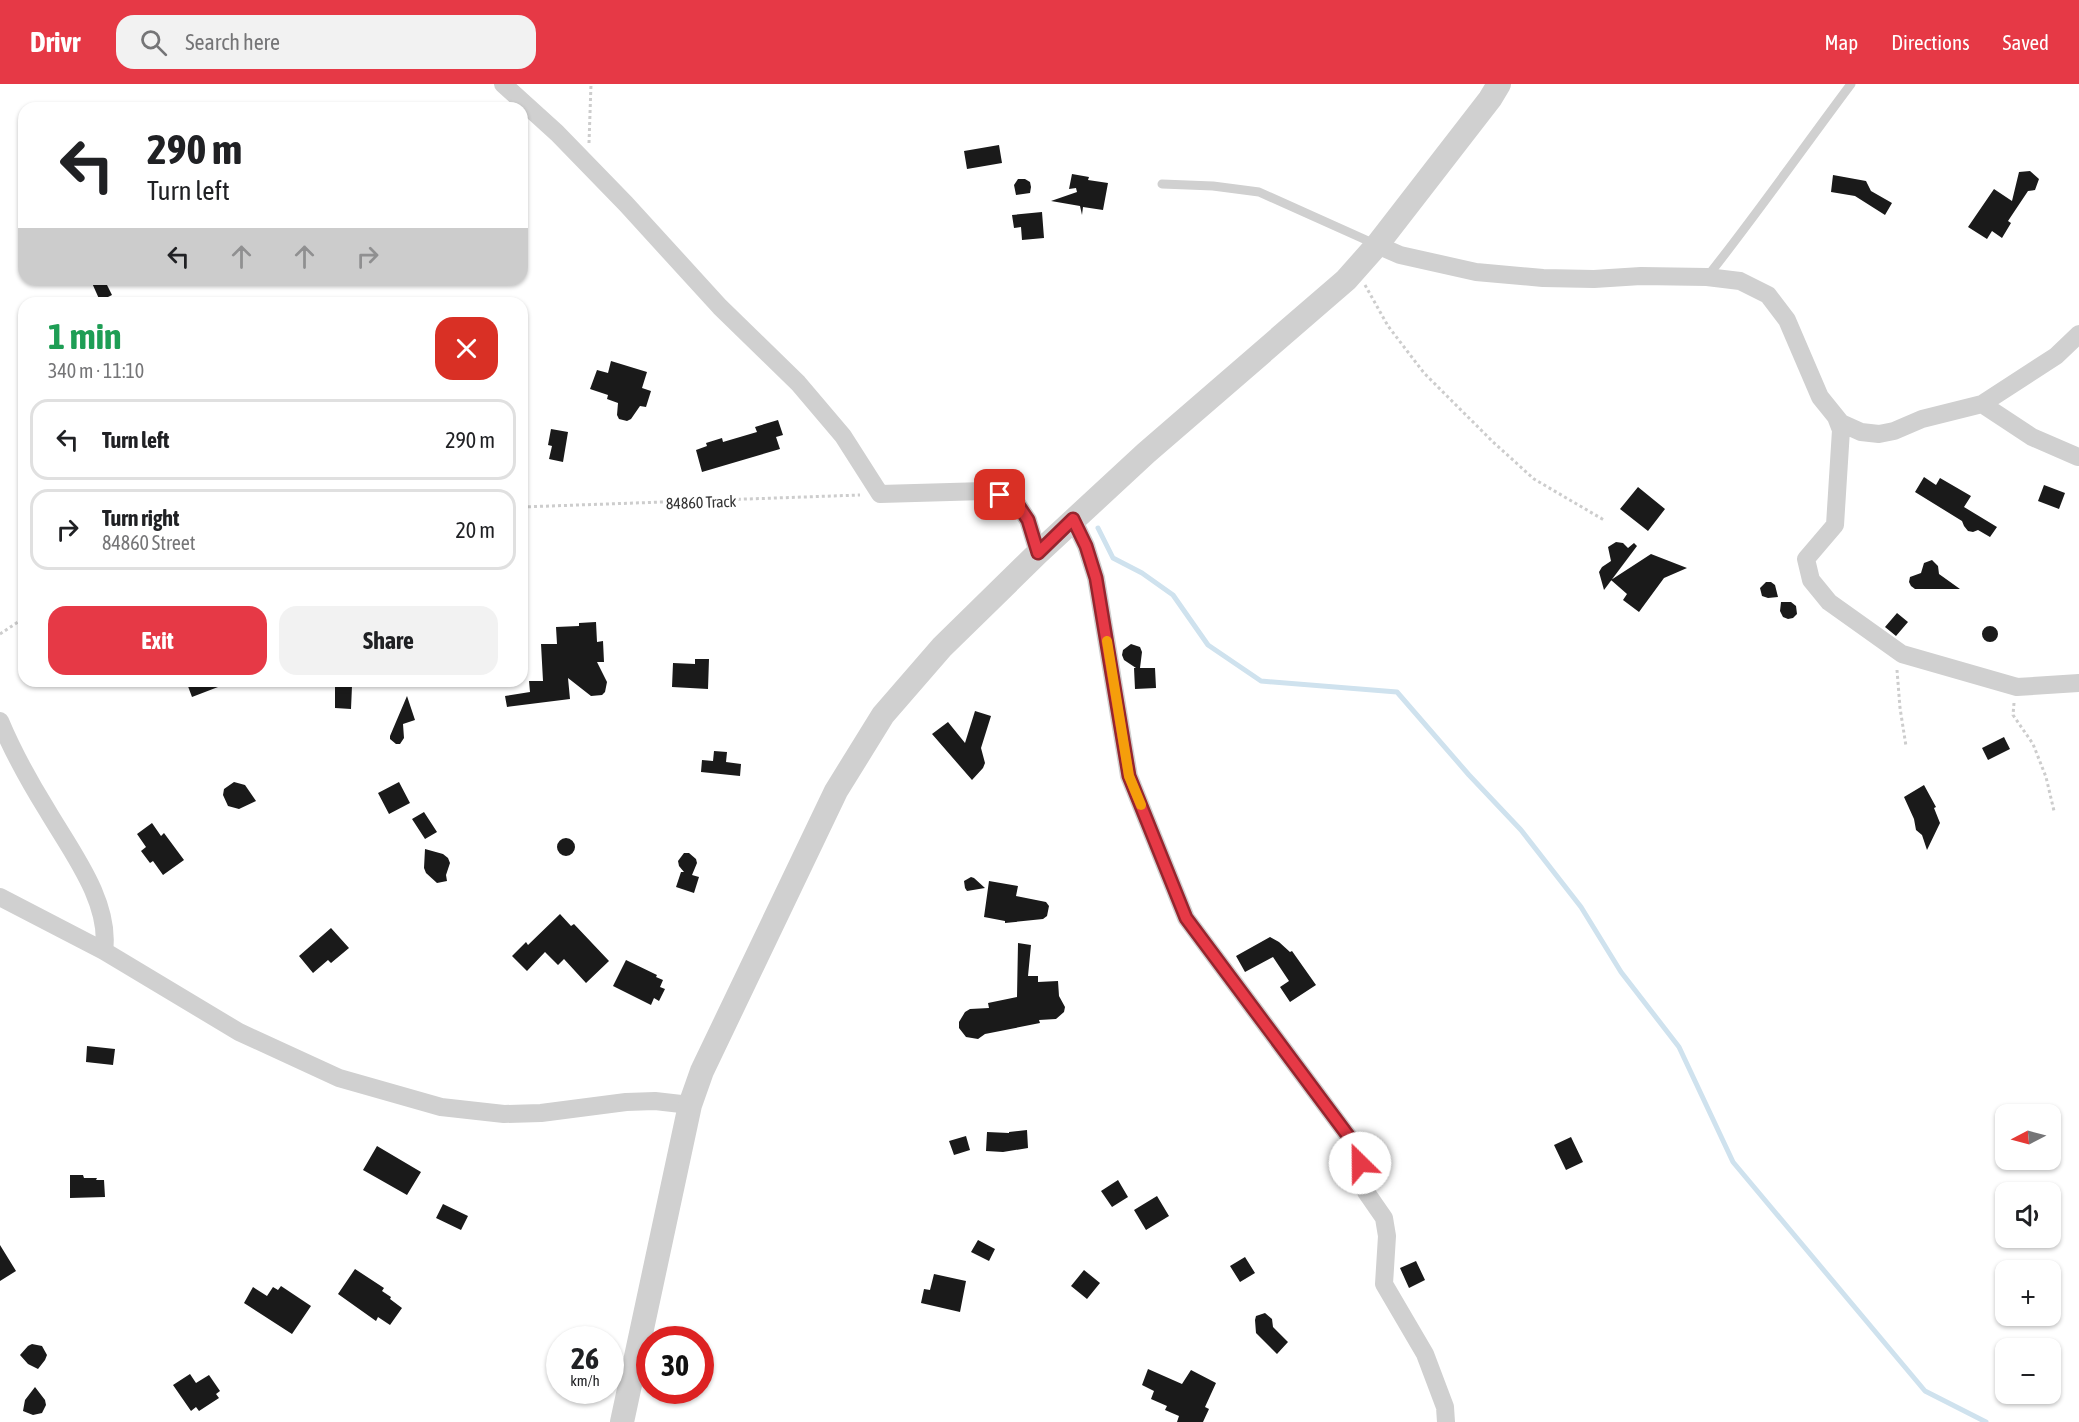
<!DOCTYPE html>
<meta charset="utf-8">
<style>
body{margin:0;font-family:"Asap Condensed",sans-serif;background:#f2f2f2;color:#202124;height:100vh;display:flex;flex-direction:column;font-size:22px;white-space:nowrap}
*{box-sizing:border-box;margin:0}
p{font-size:20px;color:#757577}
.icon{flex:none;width:33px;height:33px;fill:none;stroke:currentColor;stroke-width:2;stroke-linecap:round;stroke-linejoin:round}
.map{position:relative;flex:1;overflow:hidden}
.panel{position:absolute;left:18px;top:213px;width:510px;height:390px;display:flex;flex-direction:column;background:#fff;border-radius:18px;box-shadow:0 2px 4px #0004}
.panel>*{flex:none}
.guide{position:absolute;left:18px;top:18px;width:510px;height:183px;border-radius:18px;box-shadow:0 2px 4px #0004;background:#fff;color:#202124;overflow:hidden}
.needle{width:39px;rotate:264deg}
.controls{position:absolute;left:1995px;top:1020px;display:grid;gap:12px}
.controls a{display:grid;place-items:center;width:66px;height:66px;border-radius:12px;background:#fff;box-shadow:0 2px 4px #0004;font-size:30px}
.speed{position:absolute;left:546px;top:1242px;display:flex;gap:12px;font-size:30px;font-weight:700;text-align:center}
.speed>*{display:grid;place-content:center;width:78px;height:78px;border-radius:50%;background:#fff;box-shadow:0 2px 4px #0004;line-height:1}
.speed small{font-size:15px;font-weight:400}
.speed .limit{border:9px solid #d22;background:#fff;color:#111}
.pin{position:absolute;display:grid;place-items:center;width:51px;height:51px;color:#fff;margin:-26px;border-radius:12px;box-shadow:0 3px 9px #0006}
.me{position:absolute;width:66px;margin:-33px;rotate:337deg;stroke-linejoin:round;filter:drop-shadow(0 0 4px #0008)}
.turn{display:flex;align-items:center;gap:21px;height:126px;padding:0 30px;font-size:27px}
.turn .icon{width:78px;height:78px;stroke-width:2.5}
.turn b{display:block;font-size:42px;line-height:51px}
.lanes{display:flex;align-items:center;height:57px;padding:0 30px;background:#0003;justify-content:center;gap:30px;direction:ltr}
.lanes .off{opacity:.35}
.round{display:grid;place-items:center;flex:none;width:63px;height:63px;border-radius:18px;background:#f2f2f2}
.headline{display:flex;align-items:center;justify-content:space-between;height:102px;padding:0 30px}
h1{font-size:36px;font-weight:700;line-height:45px;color:#1e9e55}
.primary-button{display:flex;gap:12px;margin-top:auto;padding:12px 30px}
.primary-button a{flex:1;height:69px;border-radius:18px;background:#e63946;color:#fff;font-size:24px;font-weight:700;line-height:69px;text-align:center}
.primary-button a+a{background:#f2f2f2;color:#202124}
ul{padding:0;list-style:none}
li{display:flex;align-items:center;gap:18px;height:81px;margin:0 12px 9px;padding:0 18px;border:3px solid #e0e0e0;border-radius:18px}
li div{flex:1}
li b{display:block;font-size:22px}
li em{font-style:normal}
header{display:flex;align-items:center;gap:36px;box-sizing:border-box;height:84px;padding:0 30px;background:#e63946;color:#fff}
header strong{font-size:28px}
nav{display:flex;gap:33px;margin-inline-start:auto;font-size:21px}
.search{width:420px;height:54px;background:#f2f2f2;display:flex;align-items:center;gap:15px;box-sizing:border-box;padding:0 21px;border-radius:18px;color:#757577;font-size:22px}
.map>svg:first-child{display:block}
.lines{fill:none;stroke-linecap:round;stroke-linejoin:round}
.stream{stroke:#cfe2ee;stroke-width:5}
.building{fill:#1a1a1a}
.path{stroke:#cdcdcd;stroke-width:3;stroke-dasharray:3 3;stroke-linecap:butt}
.service{stroke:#d0d0d0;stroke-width:9}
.minor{stroke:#d0d0d0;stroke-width:18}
.tertiary{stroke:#d0d0d0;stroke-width:24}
.route-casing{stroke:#96252e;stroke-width:15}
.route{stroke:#e63946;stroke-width:10}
.slow{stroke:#f59e0b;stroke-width:10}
.labels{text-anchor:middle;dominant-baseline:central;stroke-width:6;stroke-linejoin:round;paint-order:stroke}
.street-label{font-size:16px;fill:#333;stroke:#fff}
</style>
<header>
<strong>Drivr</strong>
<div class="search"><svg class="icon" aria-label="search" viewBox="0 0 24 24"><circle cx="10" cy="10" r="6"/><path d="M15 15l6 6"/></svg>Search here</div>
<nav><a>Map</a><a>Directions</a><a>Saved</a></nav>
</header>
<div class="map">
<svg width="2079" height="1338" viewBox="0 0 2079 1338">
<rect width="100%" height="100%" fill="#fff"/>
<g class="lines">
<path class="stream" d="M1098 444 1113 474 1142 489 1173 511 1208 561 1261 597 1397 608 1469 691 1521 746 1581 823 1621 888 1679 963 1733 1078 1925 1307 1986 1338"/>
</g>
<path class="building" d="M999 61 1002 79 967 85 964 67Z
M2030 87 2039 95 2035 106 2028 107 2008 137 2011 139 2002 154 1992 147 1987 155 1968 143 1994 105 2012 117 2019 88Z
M1072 90 1089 93 1088 96 1108 99 1103 126 1083 123 1082 131 1080 122 1051 117 1077 108 1076 104 1069 105Z
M1833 91 1866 97 1871 107 1892 119 1885 131 1855 112 1831 108Z
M1018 95H1025L1030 98 1031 103 1030 109 1016 111 1014 101Z
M1042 128 1044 154 1022 156 1021 143 1014 144 1012 131Z
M101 195H104L112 211 100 217 92 199Z
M611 277 647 288 642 304 651 307 646 323 640 322 631 335 627 337 619 335 617 331 618 319 607 315 608 311 590 305 597 286 608 289Z
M778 336 783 351 776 353 780 365 702 388 696 366 707 362 706 359 722 354 723 358 757 348 755 343Z
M551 345 568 348 563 378 549 375 552 362 548 361Z
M1924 393 1936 401 1940 394 1971 412 1964 423 1997 443 1990 453 1978 446 1973 448 1968 447 1964 442 1962 437 1915 408Z
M2044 401 2065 409 2059 425 2038 417Z
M1638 403 1665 425 1648 447 1620 425Z
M1616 458 1623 459 1628 464 1634 459 1637 462 1604 506 1599 488 1602 483 1611 477 1608 463Z
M1651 470 1687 484 1664 494 1639 528 1623 516 1627 510 1611 496Z
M1932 476 1938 482 1939 490 1960 505H1915L1911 502 1909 498 1910 493 1921 489 1924 479Z
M1766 498H1771L1775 501 1778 513 1768 514 1762 512 1760 504Z
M1781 518H1791L1796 522 1797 530 1793 534 1788 535 1783 533 1780 527Z
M1897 529 1908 538 1896 552 1885 543Z
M596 538 597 558 603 557 604 578H597L607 598 605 608 602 611 591 612 568 594 570 615 507 623 505 612 530 608 529 597H543L541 560H557L556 543 579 542V539Z
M1982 550a8 8 0 1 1 16 0a8 8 0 1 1-16 0Z
M1131 560 1140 563 1142 568 1140 584H1155L1156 604 1135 605 1134 584H1136L1124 576 1122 571 1123 566Z
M695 575H709L708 605 672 603 673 579 695 580Z
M186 597H230L231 598 192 613Z
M335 601 352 602 351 625 335 624Z
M407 612 415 636 403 640 404 654 400 660H396L390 655V652Z
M975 627 991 632 981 664 985 679 983 684 972 696 932 650 948 638 965 659Z
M2004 653 2010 665 1988 676 1982 664Z
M714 667 727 668 726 678 741 680 740 692 701 688 702 676 713 677Z
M234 698 245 701 256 717 239 725 228 722 223 711 224 705Z
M399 698 410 719 389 730 378 709Z
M1924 701 1936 723 1934 724 1940 739 1927 766 1922 751 1916 746 1914 735 1904 713Z
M424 728 437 748 425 755 412 735Z
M152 739 161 752 164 749 184 776 163 791 153 777 150 779 141 767 146 763 137 750Z
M557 763a9 9 0 1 1 18 0a9 9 0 1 1-18 0Z
M425 765 443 770 448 774 450 779 446 791 447 797 437 799 426 789 424 784Z
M684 769H689L696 775 697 779 692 791 699 793 694 809 676 803 681 788H684L679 782 678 777Z
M971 793 974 794 985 804 967 807 965 804 964 797Z
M989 797 1018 802 1016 812 1046 818 1049 822 1047 832 1043 835 1005 839V837L984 833Z
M560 830 571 842 574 840 609 877 586 899 564 875 558 881 545 868 527 887 512 872 526 858 528 861Z
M331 844 349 864 331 879 328 876 313 889 299 872Z
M1270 853 1279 858 1290 868 1292 867 1316 901 1290 918 1280 903 1289 897 1273 873 1245 888 1236 872Z
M1018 859 1031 861 1028 892H1038V898L1058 897 1059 912 1065 923 1064 928 1056 935 1039 936 1040 939 985 950 978 955 966 953 959 944V938L965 928 970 925 989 924 988 919 1017 913Z
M626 876 657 891 656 893 663 896 660 903 665 905 659 917 654 914 651 921 613 902Z
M87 962 115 965 113 981 86 978Z
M1027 1046 1028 1064 1003 1068 986 1067 987 1048 1009 1049V1048Z
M966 1052 970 1066 954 1071 949 1057Z
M1571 1053 1583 1078 1566 1086 1554 1061Z
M377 1062 421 1088 407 1111 363 1086Z
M70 1091H83L84 1094H97L96 1096H104L105 1113 70 1114Z
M1118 1096 1128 1113 1112 1123 1101 1107Z
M1157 1112 1169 1132 1146 1146 1134 1126Z
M443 1120 468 1132 461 1146 436 1134Z
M978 1156 995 1165 989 1177 971 1168Z
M0 1161 16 1187 0 1197Z
M1245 1173 1255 1189 1240 1198 1230 1182Z
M1416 1177 1425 1196 1409 1204 1400 1184Z
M355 1185 384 1204 382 1207 391 1213 390 1215 402 1224 390 1241 378 1233 376 1237 338 1210Z
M1084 1186 1100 1199 1087 1215 1071 1202Z
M934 1190 966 1197 960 1228 921 1219 924 1205 930 1206Z
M281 1202 311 1222 292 1250 244 1219 253 1203 267 1212 273 1203 278 1206Z
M1265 1229 1272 1235 1273 1243 1288 1258 1277 1270 1256 1249 1255 1236 1256 1232Z
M32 1260 42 1262 47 1271 45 1276 38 1285 28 1280 20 1271 28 1262Z
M1148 1285 1182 1300 1191 1286 1216 1299 1205 1323 1209 1325 1203 1338H1177L1179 1332 1165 1326 1167 1322 1151 1315 1154 1307 1142 1301Z
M190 1290 196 1299 209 1291 220 1307 216 1310 219 1314 199 1327 196 1323 191 1327 173 1301Z
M35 1303 45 1316 46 1321 42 1329 33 1331 23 1327 25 1316Z"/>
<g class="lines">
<path class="path" d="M589 59 591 0
M1365 201 1388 242 1424 289 1493 358 1534 395 1604 436
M522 423 860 411
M0 550 24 534
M1897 586 1900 624 1906 662
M2014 619 2013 631 2033 660 2046 693 2054 727"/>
<path class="service" d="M1162 100 1213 102 1259 108 1375 160
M1707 193C1757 130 1803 64 1851 0"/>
<path class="minor" d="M503 0 557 49 626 120 720 223 798 299 843 352 880 410 985 407 1014 415 1028 436 1038 469
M1377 161 1400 171 1476 188 1543 194 1594 195 1641 192 1707 193 1740 197 1768 211 1787 236 1820 313 1841 339 1861 348 1879 350 1894 347 1922 335 1982 320 2056 272 2079 250
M1982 320 2032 353 2078 373
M1836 333 1841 346 1835 441 1806 475 1811 496 1829 518 1902 570 2017 603 2079 599
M1073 435 1086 462 1096 494 1129 692 1186 834 1355 1061 1366 1108 1384 1134 1387 1152 1384 1200 1425 1270 1445 1323 1446 1338
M0 637C13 668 29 697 47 726 71 767 111 818 104 867
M0 813 104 867 239 948 339 994 441 1023 504 1030 541 1029 626 1018 655 1017 690 1021"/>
<path class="tertiary" d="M622 1338 690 1021 702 987 836 707 883 631 942 563 1038 469 1146 369 1346 196 1377 161 1490 15 1499 0"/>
</g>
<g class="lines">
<g class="route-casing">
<path id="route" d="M1000 411 1014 415 1028 436 1038 469 1073 435 1086 462 1096 494 1129 692 1186 834 1355 1061 1360 1079"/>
</g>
<use href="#route" class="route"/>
<path class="slow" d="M1107 557 1129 692 1141 721"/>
</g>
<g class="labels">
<g class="street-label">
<text transform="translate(701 418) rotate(-2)">84860 Track</text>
</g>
</g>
</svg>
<div class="controls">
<a><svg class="needle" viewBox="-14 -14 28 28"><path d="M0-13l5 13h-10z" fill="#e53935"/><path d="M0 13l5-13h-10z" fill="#757577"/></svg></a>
<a><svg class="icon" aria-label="sound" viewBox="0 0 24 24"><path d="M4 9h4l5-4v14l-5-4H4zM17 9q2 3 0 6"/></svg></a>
<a>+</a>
<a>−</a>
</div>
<div class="speed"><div>26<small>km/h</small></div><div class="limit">30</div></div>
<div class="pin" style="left:1000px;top:411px;background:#d93025"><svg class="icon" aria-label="arrive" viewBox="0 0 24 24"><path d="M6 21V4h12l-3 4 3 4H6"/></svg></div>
<svg class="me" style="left:1360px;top:1079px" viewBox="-20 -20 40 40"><circle r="19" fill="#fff"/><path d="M0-13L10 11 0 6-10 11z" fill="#e63946"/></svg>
<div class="guide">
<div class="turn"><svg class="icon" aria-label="left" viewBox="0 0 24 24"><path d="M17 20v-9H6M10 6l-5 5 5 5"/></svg><div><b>290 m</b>Turn left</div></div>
<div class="lanes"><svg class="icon" aria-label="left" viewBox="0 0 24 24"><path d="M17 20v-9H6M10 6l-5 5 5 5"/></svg><svg class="icon off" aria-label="ahead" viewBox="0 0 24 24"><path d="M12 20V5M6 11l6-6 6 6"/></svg><svg class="icon off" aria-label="ahead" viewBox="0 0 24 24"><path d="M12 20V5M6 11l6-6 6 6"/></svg><svg class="icon off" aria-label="right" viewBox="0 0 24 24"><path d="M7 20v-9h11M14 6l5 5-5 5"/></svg></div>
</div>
<section class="panel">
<div class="headline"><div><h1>1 min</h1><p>340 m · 11:10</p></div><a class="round" style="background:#d93025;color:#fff"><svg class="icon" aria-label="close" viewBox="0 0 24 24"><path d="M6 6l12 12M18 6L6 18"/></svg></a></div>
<ul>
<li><svg class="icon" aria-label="left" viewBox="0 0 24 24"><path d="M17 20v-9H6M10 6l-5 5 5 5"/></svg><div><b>Turn left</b></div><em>290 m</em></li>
<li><svg class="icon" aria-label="right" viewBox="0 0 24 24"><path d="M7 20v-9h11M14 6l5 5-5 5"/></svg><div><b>Turn right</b><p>84860 Street</p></div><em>20 m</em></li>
</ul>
<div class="primary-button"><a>Exit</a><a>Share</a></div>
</section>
</div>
